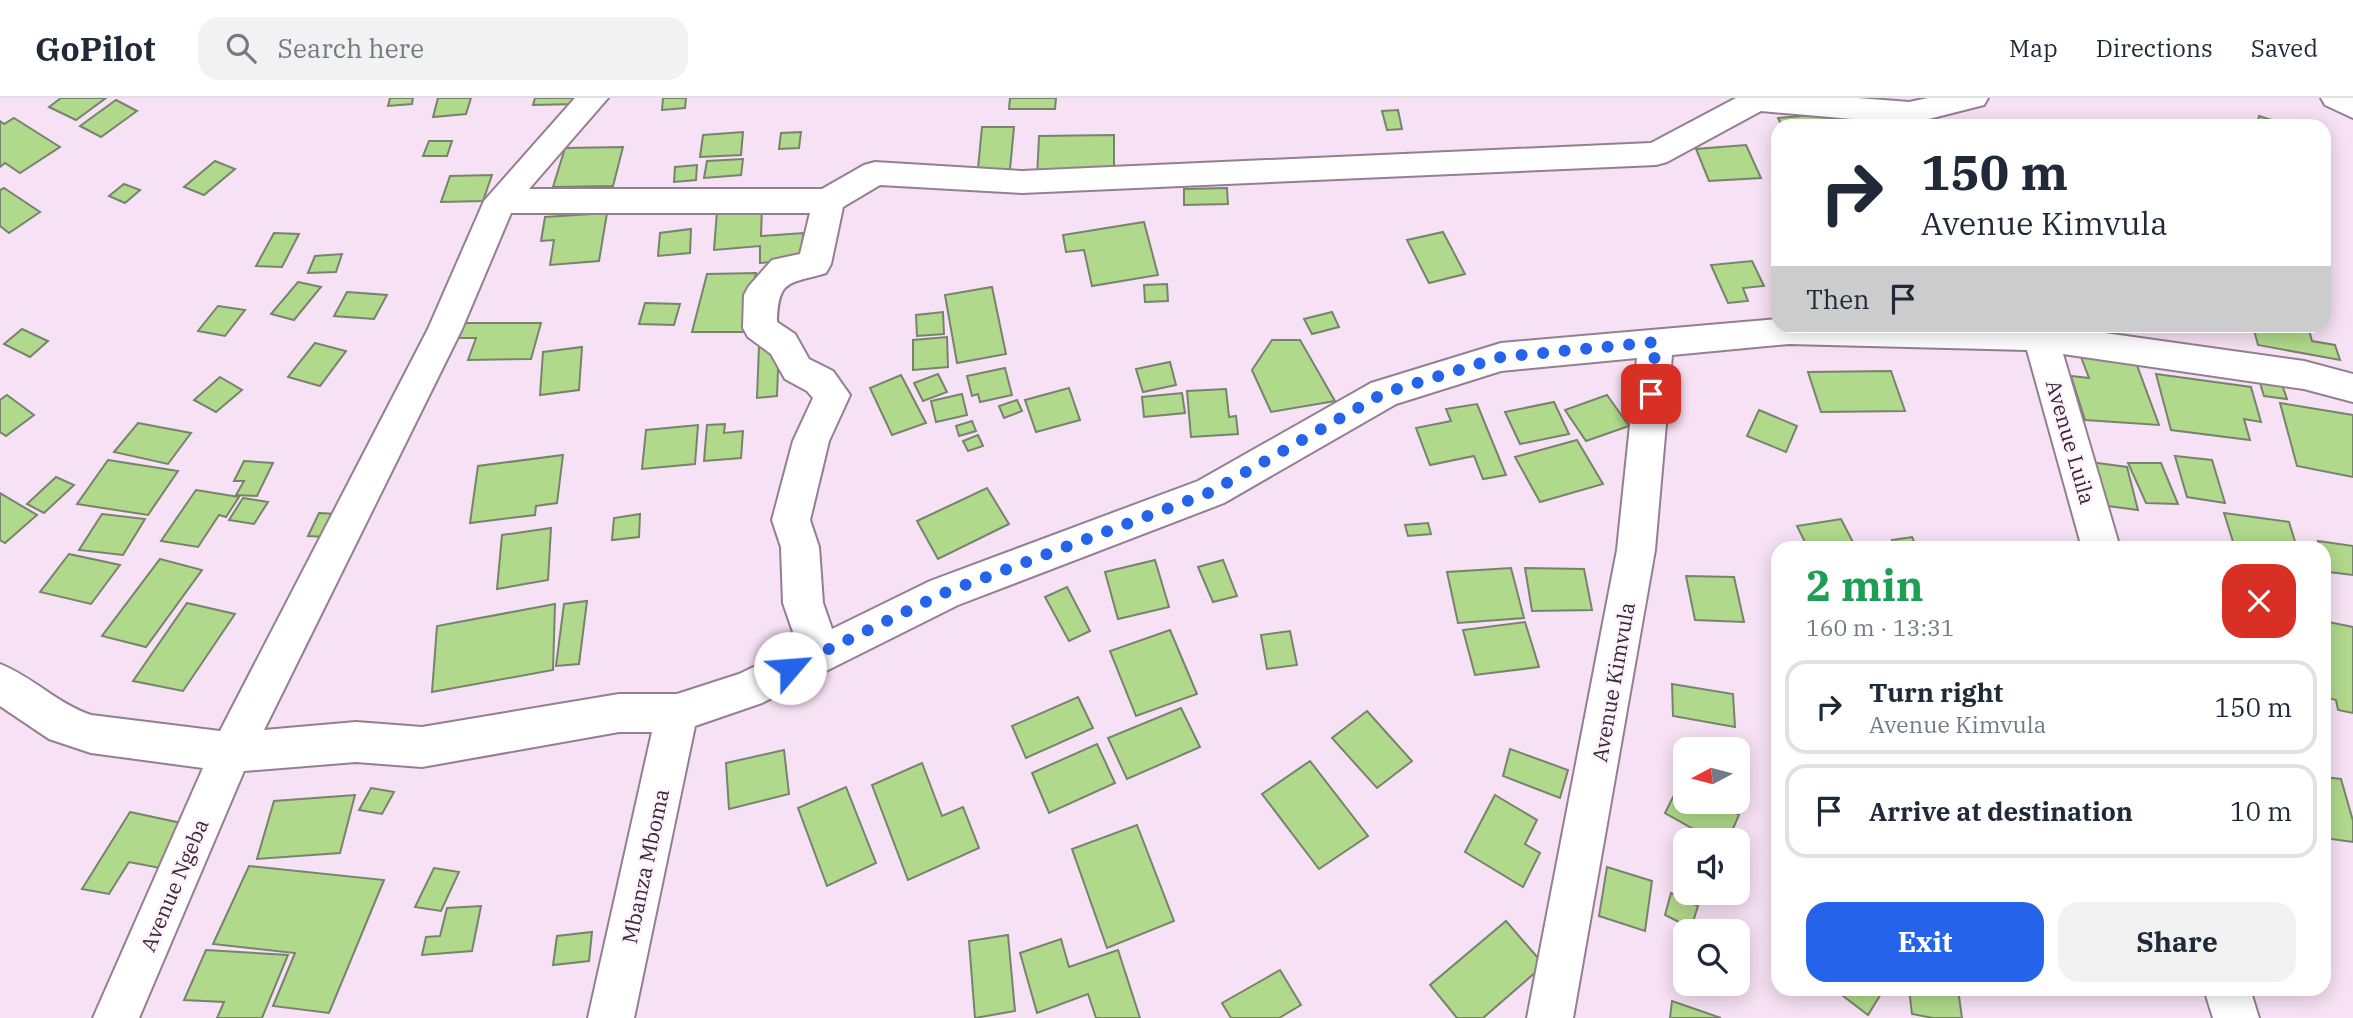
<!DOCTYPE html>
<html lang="en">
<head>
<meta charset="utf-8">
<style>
  body { margin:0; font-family:"IBM Plex Serif",serif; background:#f2f2f3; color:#1f2937; height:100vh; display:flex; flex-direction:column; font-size:26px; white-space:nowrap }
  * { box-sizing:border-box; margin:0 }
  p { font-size:23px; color:#747a83 }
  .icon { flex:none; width:38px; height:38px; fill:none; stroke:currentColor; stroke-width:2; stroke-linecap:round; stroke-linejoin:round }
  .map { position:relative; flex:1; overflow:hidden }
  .panel { position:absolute; left:1771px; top:443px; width:560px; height:455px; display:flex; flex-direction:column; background:#fff; border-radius:21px; box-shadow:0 4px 18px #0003 }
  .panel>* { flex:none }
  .banner { position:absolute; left:1771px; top:21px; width:560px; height:214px; border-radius:21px; box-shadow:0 4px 18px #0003; background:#fff; color:#1f2937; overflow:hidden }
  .needle { width:46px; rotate:263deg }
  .tools { position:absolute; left:1673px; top:639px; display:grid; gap:14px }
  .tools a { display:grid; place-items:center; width:77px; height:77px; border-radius:14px; background:#fff; box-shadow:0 4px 18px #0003; font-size:35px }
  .pin { position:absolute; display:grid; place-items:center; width:60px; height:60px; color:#fff; margin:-30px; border-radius:14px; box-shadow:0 4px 10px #0006 }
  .me { position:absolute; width:77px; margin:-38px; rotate:63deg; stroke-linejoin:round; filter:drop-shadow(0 0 5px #0008) }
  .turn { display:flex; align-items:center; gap:24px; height:147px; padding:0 35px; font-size:32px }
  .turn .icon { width:91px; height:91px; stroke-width:2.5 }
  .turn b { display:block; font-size:49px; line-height:60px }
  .then { display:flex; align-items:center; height:66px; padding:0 35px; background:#0003; gap:14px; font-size:26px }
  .round { display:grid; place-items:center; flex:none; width:74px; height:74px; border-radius:21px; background:#f2f2f3 }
  .summary { display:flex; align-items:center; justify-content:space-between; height:119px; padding:0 35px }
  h1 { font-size:42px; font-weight:700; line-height:52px; color:#1e9e55 }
  .primary-button { display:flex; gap:14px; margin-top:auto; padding:14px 35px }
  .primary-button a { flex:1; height:80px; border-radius:21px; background:#2563eb; color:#fff; font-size:28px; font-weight:700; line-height:80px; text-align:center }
  .primary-button a+a { background:#f2f2f3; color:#1f2937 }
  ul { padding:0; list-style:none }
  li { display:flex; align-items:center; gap:21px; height:94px; margin:0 14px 10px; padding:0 21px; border:4px solid #e0e1e3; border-radius:21px }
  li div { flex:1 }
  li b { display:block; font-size:26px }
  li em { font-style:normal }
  header { display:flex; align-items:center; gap:42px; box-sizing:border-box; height:98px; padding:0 35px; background:#fff; border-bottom:2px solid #e0e1e3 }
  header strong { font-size:33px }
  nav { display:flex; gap:38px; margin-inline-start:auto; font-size:24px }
  .search { width:490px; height:63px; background:#f2f2f3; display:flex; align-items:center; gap:18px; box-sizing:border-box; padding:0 24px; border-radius:21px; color:#747a83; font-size:26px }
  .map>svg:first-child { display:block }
  .building { fill:#b0d98b; stroke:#78836e; stroke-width:2 }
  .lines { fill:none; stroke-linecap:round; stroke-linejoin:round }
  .minor-casing { stroke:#947f91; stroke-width:4 }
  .minor { fill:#fff; fill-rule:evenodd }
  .route { stroke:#2563eb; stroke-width:12; stroke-dasharray:0 21.6 }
  .labels { text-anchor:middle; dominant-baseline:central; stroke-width:5; stroke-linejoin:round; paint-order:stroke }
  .street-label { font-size:21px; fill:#342b32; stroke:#fff1fd }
</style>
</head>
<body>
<header>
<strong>GoPilot</strong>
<div class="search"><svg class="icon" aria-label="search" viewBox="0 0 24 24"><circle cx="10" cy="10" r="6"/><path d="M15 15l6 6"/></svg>Search here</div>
<nav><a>Map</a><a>Directions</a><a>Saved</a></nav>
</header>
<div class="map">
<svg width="2353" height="920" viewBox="0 0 2353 920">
  <rect width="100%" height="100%" fill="#f7e1f4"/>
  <!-- building -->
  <g class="building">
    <path d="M61 0H106L76 22 49 9Z"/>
    <path d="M390 0H413L412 6 388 8Z"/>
    <path d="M438 0H471L466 16 433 19Z"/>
    <path d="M535 0H580L578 6 533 7Z"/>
    <path d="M663 0H686L685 10 662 12Z"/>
    <path d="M1010 0H1056L1055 11H1009Z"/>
    <path d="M116 2 137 13 101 39 80 28Z"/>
    <path d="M1398 12 1402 31 1387 32 1382 13Z"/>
    <path d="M1835 15 1842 28H1782L1778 20Z"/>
    <path d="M2259 18 2281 25V28H2257Z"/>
    <path d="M14 20 60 49 20 75 5 65 0 69V23L4 26Z"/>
    <path d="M1878 20 1883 28H1849L1846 22Z"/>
    <path d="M982 29H1014L1010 71H978Z"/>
    <path d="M743 34 741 57 700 59 703 37Z"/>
    <path d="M801 34 799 50 779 51 781 35Z"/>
    <path d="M1114 37V69L1088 70V79L1037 80 1039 38Z"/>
    <path d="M429 43H452L447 58H423Z"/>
    <path d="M1746 47 1761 80 1709 83 1696 51Z"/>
    <path d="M623 49 613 88 553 89 565 50Z"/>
    <path d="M743 61 741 77 704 80 707 63Z"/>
    <path d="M215 63 235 71 204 97 184 89Z"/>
    <path d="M697 67 696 82 674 84 675 69Z"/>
    <path d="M492 77 483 103 441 104 450 78Z"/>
    <path d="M124 86 140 92 125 105 109 98Z"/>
    <path d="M4 90 40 114 9 135 0 128V92Z"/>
    <path d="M1227 90 1228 106 1184 107V91Z"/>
    <path d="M762 109 761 138 803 135 802 162 760 165V148L714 152 717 113Z"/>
    <path d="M607 115 599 163 550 167 554 142 541 143 545 119Z"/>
    <path d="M1144 124 1158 177 1092 188 1084 152 1066 154 1063 137Z"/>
    <path d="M691 131 690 155 658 158 660 135Z"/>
    <path d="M1443 134 1465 176 1429 185 1407 142Z"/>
    <path d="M274 135 299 136 282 169 256 168Z"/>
    <path d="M342 156 336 174 308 175 315 158Z"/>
    <path d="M1752 163 1764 188 1743 190 1748 203 1728 205 1711 167Z"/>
    <path d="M756 175 743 234H692L707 176Z"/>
    <path d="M298 184 321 189 294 222 271 216Z"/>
    <path d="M1167 186 1168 203 1145 204 1144 187Z"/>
    <path d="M992 189 1006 256 957 265 945 197Z"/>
    <path d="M347 194 387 197 374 221 334 218Z"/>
    <path d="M645 205 680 206 674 227 639 226Z"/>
    <path d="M218 208 245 212 225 238 198 233Z"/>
    <path d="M943 214 944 236 917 238 916 217Z"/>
    <path d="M1332 214 1339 229 1312 236 1304 221Z"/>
    <path d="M464 225H541L531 261 468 262 476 240H459Z"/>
    <path d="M2080 228H2101L2107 239H2085Z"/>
    <path d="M2253 228H2308L2312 243 2335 247 2340 262 2258 247Z"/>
    <path d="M22 231 48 243 30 259 4 246Z"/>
    <path d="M947 239 948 269 913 272V242Z"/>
    <path d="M1272 242H1300L1335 303 1271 314 1252 272Z"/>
    <path d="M315 245 346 253 320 288 288 279Z"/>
    <path d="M779 246 777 298 757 300 759 248Z"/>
    <path d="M582 249 579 292 540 297 543 254Z"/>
    <path d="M2081 259 2135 262 2159 327 2085 322 2071 278 2089 280Z"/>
    <path d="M1170 264 1176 287 1143 294 1136 271Z"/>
    <path d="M1005 270 1012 297 980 304 978 296 972 298 967 278Z"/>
    <path d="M1891 273 1905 313 1821 314 1808 274Z"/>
    <path d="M938 276 947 294 923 303 914 285Z"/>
    <path d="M2156 276 2251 289 2261 324 2244 321 2250 342 2171 332Z"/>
    <path d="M901 277 926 325 892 337 870 290Z"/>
    <path d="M220 279 242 292 216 314 194 302Z"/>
    <path d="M2260 285 2282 287 2287 301 2264 298Z"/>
    <path d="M1069 290 1080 322 1036 334 1025 302Z"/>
    <path d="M1226 291 1229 319 1236 318 1238 336 1191 339 1187 293Z"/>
    <path d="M1182 295 1185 315 1144 319 1142 299Z"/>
    <path d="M962 296 967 317 936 324 931 303Z"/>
    <path d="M7 297 34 317 6 338 0 334V302Z"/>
    <path d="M1607 297 1629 328 1586 343 1565 312Z"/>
    <path d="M1017 302 1022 313 1004 320 999 308Z"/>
    <path d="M1554 304 1569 336 1520 346 1505 314Z"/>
    <path d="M2280 305 2353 317V379L2297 368Z"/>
    <path d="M1477 306 1506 377 1483 381 1474 358 1430 367 1416 330 1451 323 1446 311Z"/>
    <path d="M1759 312 1797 328 1786 354 1747 338Z"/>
    <path d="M972 323 976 333 959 338 956 328Z"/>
    <path d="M138 325 191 335 168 366 114 354Z"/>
    <path d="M725 326 724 335 743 333 741 360 704 363 707 327Z"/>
    <path d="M698 327 695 366 642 371 646 332Z"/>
    <path d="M978 337 983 348 968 353 963 343Z"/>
    <path d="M1577 342 1603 386 1540 404 1515 359Z"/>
    <path d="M563 357 557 405 536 408 535 417 470 425 478 368Z"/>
    <path d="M2175 358 2212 362 2225 405 2187 399Z"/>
    <path d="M108 362 178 373 148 417 77 406Z"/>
    <path d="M244 363 273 365 257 398 236 397 244 383H234Z"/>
    <path d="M2090 364 2127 369 2138 412 2100 407Z"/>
    <path d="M2128 365H2161L2178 406 2146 405Z"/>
    <path d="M56 379 74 387 44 415 27 406Z"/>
    <path d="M987 390 1009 426 938 461 917 423Z"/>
    <path d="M196 392 239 399 226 419 219 417 198 449 161 443Z"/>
    <path d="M0 395 37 417 5 445 0 442Z"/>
    <path d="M243 400 268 404 254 426 229 422Z"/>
    <path d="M319 415 337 416 326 439 308 438Z"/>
    <path d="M2224 415 2289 424 2297 450H2235Z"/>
    <path d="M102 416 145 421 123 457 79 452Z"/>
    <path d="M640 416 639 439 612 442 614 420Z"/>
    <path d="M1841 421 1856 450H1808L1797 428Z"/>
    <path d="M1428 425 1431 436 1408 438 1405 427Z"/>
    <path d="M551 430 548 482 497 491 502 437Z"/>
    <path d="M1912 439 1917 450H1896L1892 442Z"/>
    <path d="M2318 443 2353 448V477L2329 474 2324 450H2320Z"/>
    <path d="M69 456 120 467 91 506 40 494Z"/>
    <path d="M160 461 202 472 146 549 102 538Z"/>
    <path d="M1155 462 1169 509 1118 521 1105 474Z"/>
    <path d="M1223 462 1237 498 1213 504 1198 469Z"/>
    <path d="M1511 470 1524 520 1458 525 1447 474Z"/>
    <path d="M1525 470 1584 471 1592 512 1532 513Z"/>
    <path d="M1686 478 1734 479 1744 524 1695 522Z"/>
    <path d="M1067 489 1090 533 1069 543 1045 499Z"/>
    <path d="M587 503 579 566 556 568 564 506Z"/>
    <path d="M187 505 235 516 183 593 133 583Z"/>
    <path d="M555 506 553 572 432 594 437 528Z"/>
    <path d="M2324 523 2353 529V615L2338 612 2336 602 2324 599Z"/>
    <path d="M1525 524 1539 569 1475 577 1463 532Z"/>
    <path d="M1170 532 1197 596 1136 618 1110 553Z"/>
    <path d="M1290 533 1297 567 1267 571 1261 537Z"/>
    <path d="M1672 586 1733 596 1735 629 1673 618Z"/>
    <path d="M1078 599 1093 630 1026 660 1012 628Z"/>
    <path d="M1181 610 1200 649 1127 681 1108 640Z"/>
    <path d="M1367 613 1412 663 1377 690 1332 640Z"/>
    <path d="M1097 646 1115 685 1049 715 1032 675Z"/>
    <path d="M1510 651 1568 672 1560 700 1503 678Z"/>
    <path d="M784 652 789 696 729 711 726 665Z"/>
    <path d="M1310 663 1368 738 1319 771 1262 696Z"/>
    <path d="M922 665 942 718 963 709 979 750 908 782 872 687Z"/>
    <path d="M2324 679 2341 681 2353 723V744L2324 740Z"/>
    <path d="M1681 683 1685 686V704H1716L1739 717 1728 742H1713L1665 715Z"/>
    <path d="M846 689 876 765 827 788 798 710Z"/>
    <path d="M371 690 394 694 382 716 359 712Z"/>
    <path d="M355 697 340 755 257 761 274 703Z"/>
    <path d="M1495 697 1537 722 1525 746 1540 755 1523 789 1465 754Z"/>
    <path d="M130 714 186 726 160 770 129 764 109 796 82 791Z"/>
    <path d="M1137 727 1174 823 1107 850 1072 751Z"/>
    <path d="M249 768 384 782 329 915 273 908 295 855 213 846Z"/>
    <path d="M1607 769 1652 783 1645 833 1599 818Z"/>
    <path d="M434 770 459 774 441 813 415 809Z"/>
    <path d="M1671 795 1698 808 1691 830 1665 817Z"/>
    <path d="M481 808 472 853 422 857 426 839 440 838 447 810Z"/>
    <path d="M1506 823 1544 867 1483 920H1457L1430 887Z"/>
    <path d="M592 834 589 863 553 867 557 838Z"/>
    <path d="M1008 837 1015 913 975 920 969 843Z"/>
    <path d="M1061 841 1069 869 1118 852 1140 920H1096L1088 896 1037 915 1020 855Z"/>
    <path d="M206 852 288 857 262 920H217L224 904 184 902Z"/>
    <path d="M1280 872 1301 907 1279 920H1231L1222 905Z"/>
    <path d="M1834 891H1884L1868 917Z"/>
    <path d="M1909 891H1958L1962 920H1933L1912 916Z"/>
    <path d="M1672 903 1721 920H1670Z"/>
  </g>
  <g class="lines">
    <defs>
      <g id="minor">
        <path d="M575 0H608L529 91H822L864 67 875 64 1022 73 1651 45 1736 0H1857L1909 4 1928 0H1988L1984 7 1909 26 1761 13 1667 64 1656 67 1022 95 880 87 843 109 831 166 826 175C790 186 778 180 777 224L795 236 809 261 833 273 850 297 829 343 810 422 819 449 823 505 832 531 930 483 1198 383 1371 285 1501 245 1778 221V228H2055L2304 263 2353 276V304L2304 291 2063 256 2120 450H2082L2027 252 1789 246 1672 257 1655 452 1573 920H1527L1617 452 1637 260 1501 273 1396 306 1224 405 958 507 762 605 695 628 634 920H588L652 634H619L422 669 356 664 244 673 139 920H93L203 670 91 655 49 641 0 608V566C33 579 58 606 91 617L220 633 428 231 484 103ZM511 115H810L800 156 772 162 749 188 744 197 743 230 748 239 771 256 785 281 807 293 813 300 793 343 772 422 781 449 783 505 793 534 791 551 739 576 677 596H619L422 629 356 624 264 632 462 231Z"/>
        <path d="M2321 0H2353V20L2325 7Z"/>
        <path d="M2204 891H2250L2259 920H2213Z"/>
      </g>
    </defs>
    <!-- minor casing -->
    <use href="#minor" class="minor-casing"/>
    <!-- minor -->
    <use href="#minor" class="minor"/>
  </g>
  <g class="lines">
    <!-- route -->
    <path class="route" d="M790 570 944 495 1211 394 1384 295 1501 259 1656 244 1651 296"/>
  </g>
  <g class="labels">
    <!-- street labels -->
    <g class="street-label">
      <text transform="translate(2071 344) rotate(74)">Avenue Luila</text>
      <text transform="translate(1613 584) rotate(-80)">Avenue Kimvula</text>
      <text transform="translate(645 768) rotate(-78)">Mbanza Mboma</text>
      <text transform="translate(174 787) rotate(-67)">Avenue Ngeba</text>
    </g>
  </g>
</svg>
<div class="tools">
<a><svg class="needle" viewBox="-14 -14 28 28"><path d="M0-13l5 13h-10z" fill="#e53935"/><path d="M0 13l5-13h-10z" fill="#747a83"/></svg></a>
<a><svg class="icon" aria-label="sound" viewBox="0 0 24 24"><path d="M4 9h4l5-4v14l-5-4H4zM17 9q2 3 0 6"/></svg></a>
<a><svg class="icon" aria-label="search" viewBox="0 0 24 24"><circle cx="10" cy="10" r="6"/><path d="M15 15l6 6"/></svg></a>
</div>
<div class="pin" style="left:1651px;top:296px;background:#d93025"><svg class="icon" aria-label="arrive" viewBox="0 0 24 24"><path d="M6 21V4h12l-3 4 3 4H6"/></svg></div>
<svg class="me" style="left:790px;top:570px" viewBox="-20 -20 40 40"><circle r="19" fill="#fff"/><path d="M0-13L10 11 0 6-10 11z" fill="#2563eb"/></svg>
<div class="banner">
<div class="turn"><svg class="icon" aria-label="right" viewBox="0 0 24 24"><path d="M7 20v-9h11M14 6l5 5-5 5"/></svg><div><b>150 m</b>Avenue Kimvula</div></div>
<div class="then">Then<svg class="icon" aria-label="arrive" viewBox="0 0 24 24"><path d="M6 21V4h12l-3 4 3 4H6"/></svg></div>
</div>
<section class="panel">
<div class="summary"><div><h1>2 min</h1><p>160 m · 13:31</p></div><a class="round" style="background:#d93025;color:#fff"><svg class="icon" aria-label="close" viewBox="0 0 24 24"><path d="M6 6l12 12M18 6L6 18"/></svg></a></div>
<ul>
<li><svg class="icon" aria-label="right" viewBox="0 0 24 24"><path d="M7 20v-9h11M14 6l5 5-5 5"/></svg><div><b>Turn right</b><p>Avenue Kimvula</p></div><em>150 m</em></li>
<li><svg class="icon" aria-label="arrive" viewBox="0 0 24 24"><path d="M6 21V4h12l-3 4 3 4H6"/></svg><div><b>Arrive at destination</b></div><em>10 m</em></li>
</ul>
<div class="primary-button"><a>Exit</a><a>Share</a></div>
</section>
</div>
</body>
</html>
